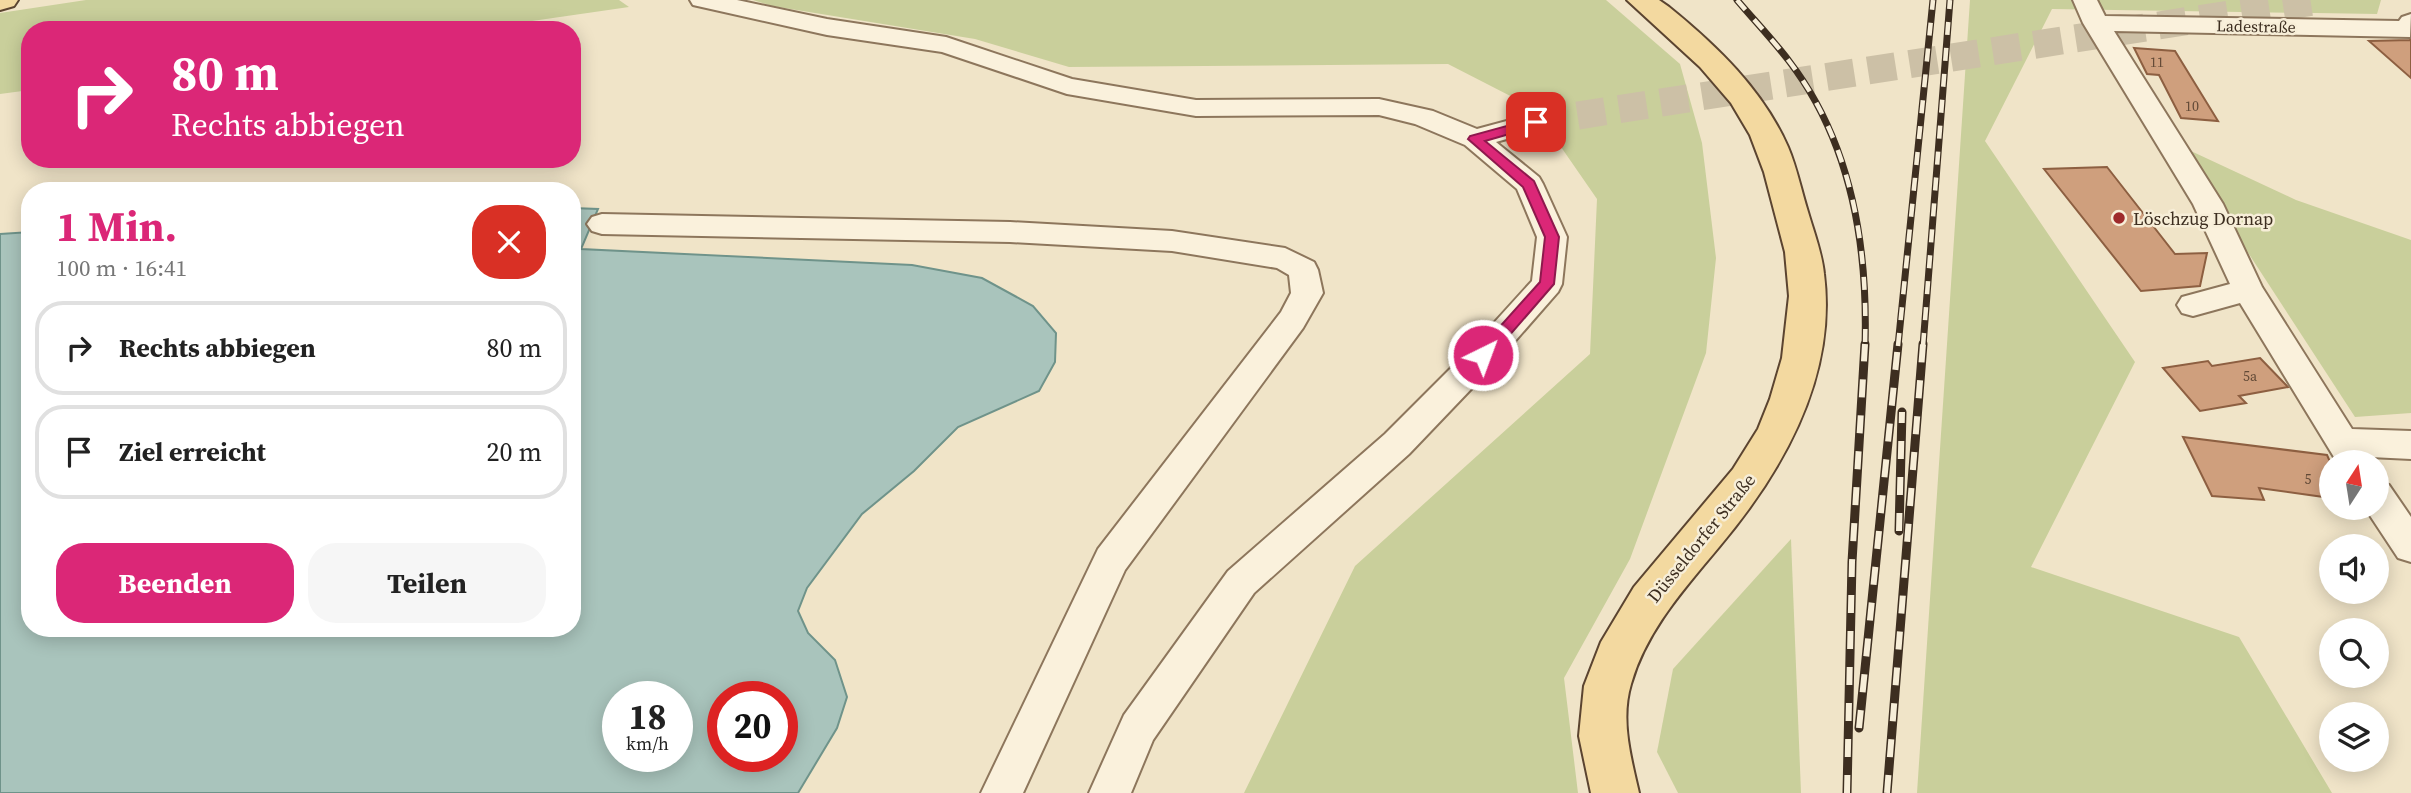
<!DOCTYPE html>
<html lang="de">
<head>
<meta charset="utf-8">
<style>
  body { margin:0; font-family:"Source Serif 4",serif; background:#f6f6f6; color:#222; height:100vh; display:flex; flex-direction:column; font-size:26px; white-space:nowrap }
  * { box-sizing:border-box; margin:0 }
  p { font-size:23px; color:#767676 }
  .icon { flex:none; width:38px; height:38px; fill:none; stroke:currentColor; stroke-width:2; stroke-linecap:round; stroke-linejoin:round }
  .map { position:relative; flex:1; overflow:hidden }
  .sheet { position:absolute; left:21px; top:182px; width:560px; height:455px; display:flex; flex-direction:column; background:#fff; border-radius:28px; box-shadow:0 4px 18px #0003 }
  .sheet>* { flex:none }
  .guide { position:absolute; left:21px; top:21px; width:560px; height:147px; border-radius:28px; box-shadow:0 4px 18px #0003; background:#db2777; color:#fff; overflow:hidden }
  .needle { width:46px; rotate:12deg }
  .buttons { position:absolute; left:2319px; top:450px; display:grid; gap:14px }
  .buttons a { display:grid; place-items:center; width:70px; height:70px; border-radius:50%; background:#fff; box-shadow:0 4px 18px #0003; font-size:35px }
  .speed { position:absolute; left:602px; top:681px; display:flex; gap:14px; font-size:35px; font-weight:700; text-align:center }
  .speed>* { display:grid; place-content:center; width:91px; height:91px; border-radius:50%; background:#fff; box-shadow:0 4px 18px #0003; line-height:1 }
  .speed small { font-size:18px; font-weight:400 }
  .speed .limit { border:10px solid #d22; background:#fff; color:#111 }
  .pin { position:absolute; display:grid; place-items:center; width:60px; height:60px; color:#fff; margin:-30px; border-radius:14px; box-shadow:0 4px 10px #0006 }
  .me { position:absolute; width:77px; margin:-38px; rotate:42deg; stroke-linejoin:round; filter:drop-shadow(0 0 5px #0008) }
  .turn { display:flex; align-items:center; gap:24px; height:147px; padding:0 35px; font-size:32px }
  .turn .icon { width:91px; height:91px; stroke-width:2.5 }
  .turn b { display:block; font-size:49px; line-height:60px }
  .round { display:grid; place-items:center; flex:none; width:74px; height:74px; border-radius:28px; background:#f6f6f6 }
  .headline { display:flex; align-items:center; justify-content:space-between; height:119px; padding:0 35px }
  h1 { font-size:42px; font-weight:700; line-height:52px; color:#db2777 }
  .action { display:flex; gap:14px; margin-top:auto; padding:14px 35px }
  .action a { flex:1; height:80px; border-radius:28px; background:#db2777; color:#fff; font-size:28px; font-weight:700; line-height:80px; text-align:center }
  .action a+a { background:#f6f6f6; color:#222 }
  ul { padding:0; list-style:none }
  li { display:flex; align-items:center; gap:21px; height:94px; margin:0 14px 10px; padding:0 21px; border:4px solid #e0e0e0; border-radius:28px }
  li div { flex:1 }
  li b { display:block; font-size:26px }
  li em { font-style:normal }
  .map>svg:first-child { display:block }
  .green { fill:#c9cf9b }
  .water { fill:#a9c4bc; stroke:#6f938a; stroke-width:2; fill-rule:evenodd }
  .building { fill:#cf9f7d; stroke:#8d5f41; stroke-width:2 }
  .lines { fill:none; stroke-linecap:round; stroke-linejoin:round }
  .minor-tunnel { stroke:#ccc0a6; stroke-width:28; stroke-dasharray:28 14; stroke-linecap:butt }
  .minor-casing { stroke:#8d765c; stroke-width:4 }
  .major-casing { stroke:#5b4430; stroke-width:4 }
  .minor { fill:#faf1dc; fill-rule:evenodd }
  .major { fill:#f3d9a0; fill-rule:evenodd }
  .rail-far1-casing { stroke:#3d2e20; stroke-width:7 }
  .rail-casing { stroke:#3d2e20; stroke-width:9 }
  .rail-far1 { stroke:#f7eed8; stroke-width:4.5; stroke-dasharray:13; stroke-linecap:butt }
  .rail { stroke:#f7eed8; stroke-width:6; stroke-dasharray:18; stroke-linecap:butt }
  .route { fill:#db2777; stroke:#8e194d; stroke-width:2 }
  .poi-dot { fill:#9e2a2b; stroke:#f7eed8; stroke-width:2.5 }
  .labels { text-anchor:middle; dominant-baseline:central; stroke-width:5; stroke-linejoin:round; paint-order:stroke }
  .number-label { font-size:14px; fill:#624a37 }
  .far-street-label { font-size:16px; fill:#3d2e20; stroke:#f7eed8 }
  .poi-label { font-size:18px; fill:#3d2e20; stroke:#f7eed8; text-anchor:start }
  .street-label { font-size:18px; fill:#3d2e20; stroke:#f7eed8 }
</style>
</head>
<body>
<div class="map">
<svg width="2411" height="793" viewBox="0 0 2411 793">
  <rect width="100%" height="100%" fill="#f0e4c8"/>
  <!-- green -->
  <g class="green">
    <path d="M86 0H619L629 7 470 30H30V90L0 94V13Z"/>
    <path d="M753 0H1606L1680 64 1702 143 1716 258 1706 353 1630 559 1564 678 1578 793H1244L1355 566 1590 354 1597 199 1534 108 1448 64 1069 67 975 39 772 6Z"/>
    <path d="M1970 0H2381L2377 14 2052 9 1985 141 2135 362 2031 567 2239 637 2332 793H1917Z"/>
    <path d="M2178 145 2296 200 2411 240V413L2355 417Z"/>
    <path d="M1791 539 1801 793H1678L1657 752 1673 669Z"/>
  </g>
  <!-- water -->
  <path class="water" d="M572 208 598 209 581 249 912 265 982 278 1033 306 1056 333 1055 362 1039 391 958 427 914 471 862 514 807 588 798 611 808 633 835 660 847 697 837 728 798 793H0V234L30 232V628H572ZM618 696H677V756H618ZM723 696H782V756H723Z"/>
  <!-- building -->
  <g class="building">
    <path d="M2411 39V78L2369 41 2410 40Z"/>
    <path d="M2134 48 2175 51 2218 121 2181 118 2159 75 2147 74Z"/>
    <path d="M2107 167 2175 254 2207 253 2200 286 2141 291 2044 169Z"/>
    <path d="M2260 358 2288 387 2239 396 2246 403 2200 411 2163 368 2208 361 2212 366Z"/>
    <path d="M2183 437 2327 455 2331 464V498L2259 488 2264 500 2212 496Z"/>
  </g>
  <g class="lines">
    <!-- minor-tunnel -->
    <path class="minor-tunnel" d="M1536 122 2323 0"/>
    <defs>
      <g id="minor">
        <path d="M690 0H737L827 19 946 37 1072 79 1196 100 1379 99 1433 111 1477 129 1536 113 1546 116 1550 122 1546 128 1496 142 1539 177 1543 184 1567 237 1562 284 1558 292 1495 364 1409 454 1254 593 1153 740 1131 793H1089L1124 715 1228 571 1385 434 1473 346 1532 281 1537 237 1517 189 1465 145 1415 124 1379 115 1196 116 1067 94 942 52 827 35 693 5Z"/>
        <path d="M2073 0H2097L2105 16 2399 21 2402 17 2411 14 2410 37 2114 31 2223 204 2262 287 2352 429 2411 431V459L2370 457 2372 462H2337L2240 303 2193 316 2182 313 2177 305 2182 297 2230 284 2193 204 2083 23Z"/>
        <path d="M602 214 1010 222 1172 231 1285 248 1314 262 1318 270 1323 293 1303 328 1125 570 1023 793H981L1098 549 1281 312 1291 293 1289 275 1277 268 1172 251 1010 242 602 234 592 231 587 224 592 217Z"/>
        <path d="M2376 481 2389 485 2411 517V562L2398 558 2365 508H2376Z"/>
      </g>
      <g id="major">
        <path d="M0 0H18L14 6 0 10Z"/>
        <path d="M1627 0H1659L1669 7C1716 45 1763 90 1788 147 1797 168 1801 190 1808 212 1814 233 1822 253 1824 274 1837 377 1783 471 1719 547 1684 589 1646 631 1631 684 1620 720 1631 758 1639 793H1591L1579 736 1584 686 1601 642 1634 587 1733 469 1758 429 1770 399 1782 358 1789 296 1785 252 1764 172 1750 135 1731 103 1700 67Z"/>
      </g>
    </defs>
    <!-- minor casing -->
    <use href="#minor" class="minor-casing"/>
    <!-- major casing -->
    <use href="#major" class="major-casing"/>
    <!-- minor -->
    <use href="#minor" class="minor"/>
    <!-- major -->
    <use href="#major" class="major"/>
    <defs>
      <g id="rail-far1">
        <path d="M1737 0C1754 20 1773 40 1789 61 1852 143 1868 246 1865 346"/>
        <path d="M1898 346 1933 0"/>
        <path d="M1923 346 1950 0"/>
      </g>
      <g id="rail">
        <path d="M1899 531 1902 412"/>
        <path d="M1859 728 1898 344"/>
        <path d="M1847 793 1852 562 1865 344"/>
        <path d="M1887 793 1923 344"/>
      </g>
    </defs>
    <!-- rail-far1 casing -->
    <use href="#rail-far1" class="rail-far1-casing"/>
    <!-- rail casing -->
    <use href="#rail" class="rail-casing"/>
    <!-- rail-far1 -->
    <use href="#rail-far1" class="rail-far1"/>
    <!-- rail -->
    <use href="#rail" class="rail"/>
  </g>
  <!-- route -->
  <path class="route" d="M1536 118 1543 122 1541 125 1485 141 1534 181 1559 237 1554 284 1489 359 1483 361 1476 355 1478 351 1540 282 1545 237 1523 187 1468 139 1470 136Z"/>
  <!-- markers -->
  <circle class="poi-dot" cx="2119" cy="218" r="7"/>
  <g class="labels">
    <!-- number labels -->
    <g class="number-label">
      <text x="2157" y="62">11</text>
      <text x="2192" y="106">10</text>
      <text x="2250" y="376">5a</text>
      <text x="2308" y="479">5</text>
    </g>
    <!-- far-street labels -->
    <g class="far-street-label">
      <text transform="translate(2256 26) rotate(1)">Ladestraße</text>
    </g>
    <!-- poi labels -->
    <g class="poi-label">
      <text x="2133" y="218">Löschzug Dornap</text>
    </g>
    <!-- street labels -->
    <g class="street-label">
      <text transform="translate(1701 538) rotate(-51)">Düsseldorfer Straße</text>
    </g>
  </g>
</svg>
<div class="buttons">
<a><svg class="needle" viewBox="-14 -14 28 28"><path d="M0-13l5 13h-10z" fill="#e53935"/><path d="M0 13l5-13h-10z" fill="#767676"/></svg></a>
<a><svg class="icon" aria-label="sound" viewBox="0 0 24 24"><path d="M4 9h4l5-4v14l-5-4H4zM17 9q2 3 0 6"/></svg></a>
<a><svg class="icon" aria-label="search" viewBox="0 0 24 24"><circle cx="10" cy="10" r="6"/><path d="M15 15l6 6"/></svg></a>
<a><svg class="icon" aria-label="layers" viewBox="0 0 24 24"><path d="M12 4l9 5-9 5-9-5zM3 14l9 5 9-5"/></svg></a>
</div>
<div class="speed"><div>18<small>km/h</small></div><div class="limit">20</div></div>
<div class="pin" style="left:1536px;top:122px;background:#d93025"><svg class="icon" aria-label="arrive" viewBox="0 0 24 24"><path d="M6 21V4h12l-3 4 3 4H6"/></svg></div>
<svg class="me" style="left:1483px;top:355px" viewBox="-20 -20 40 40"><circle r="17" fill="#db2777" stroke="#fff" stroke-width="3"/><path d="M0-11L8 9 0 5-8 9z" fill="#fff"/></svg>
<div class="guide">
<div class="turn"><svg class="icon" aria-label="right" viewBox="0 0 24 24"><path d="M7 20v-9h11M14 6l5 5-5 5"/></svg><div><b>80 m</b>Rechts abbiegen</div></div>
</div>
<section class="sheet">
<div class="headline"><div><h1>1 Min.</h1><p>100 m · 16:41</p></div><a class="round" style="background:#d93025;color:#fff"><svg class="icon" aria-label="close" viewBox="0 0 24 24"><path d="M6 6l12 12M18 6L6 18"/></svg></a></div>
<ul>
<li><svg class="icon" aria-label="right" viewBox="0 0 24 24"><path d="M7 20v-9h11M14 6l5 5-5 5"/></svg><div><b>Rechts abbiegen</b></div><em>80 m</em></li>
<li><svg class="icon" aria-label="arrive" viewBox="0 0 24 24"><path d="M6 21V4h12l-3 4 3 4H6"/></svg><div><b>Ziel erreicht</b></div><em>20 m</em></li>
</ul>
<div class="action"><a>Beenden</a><a>Teilen</a></div>
</section>
</div>
</body>
</html>
